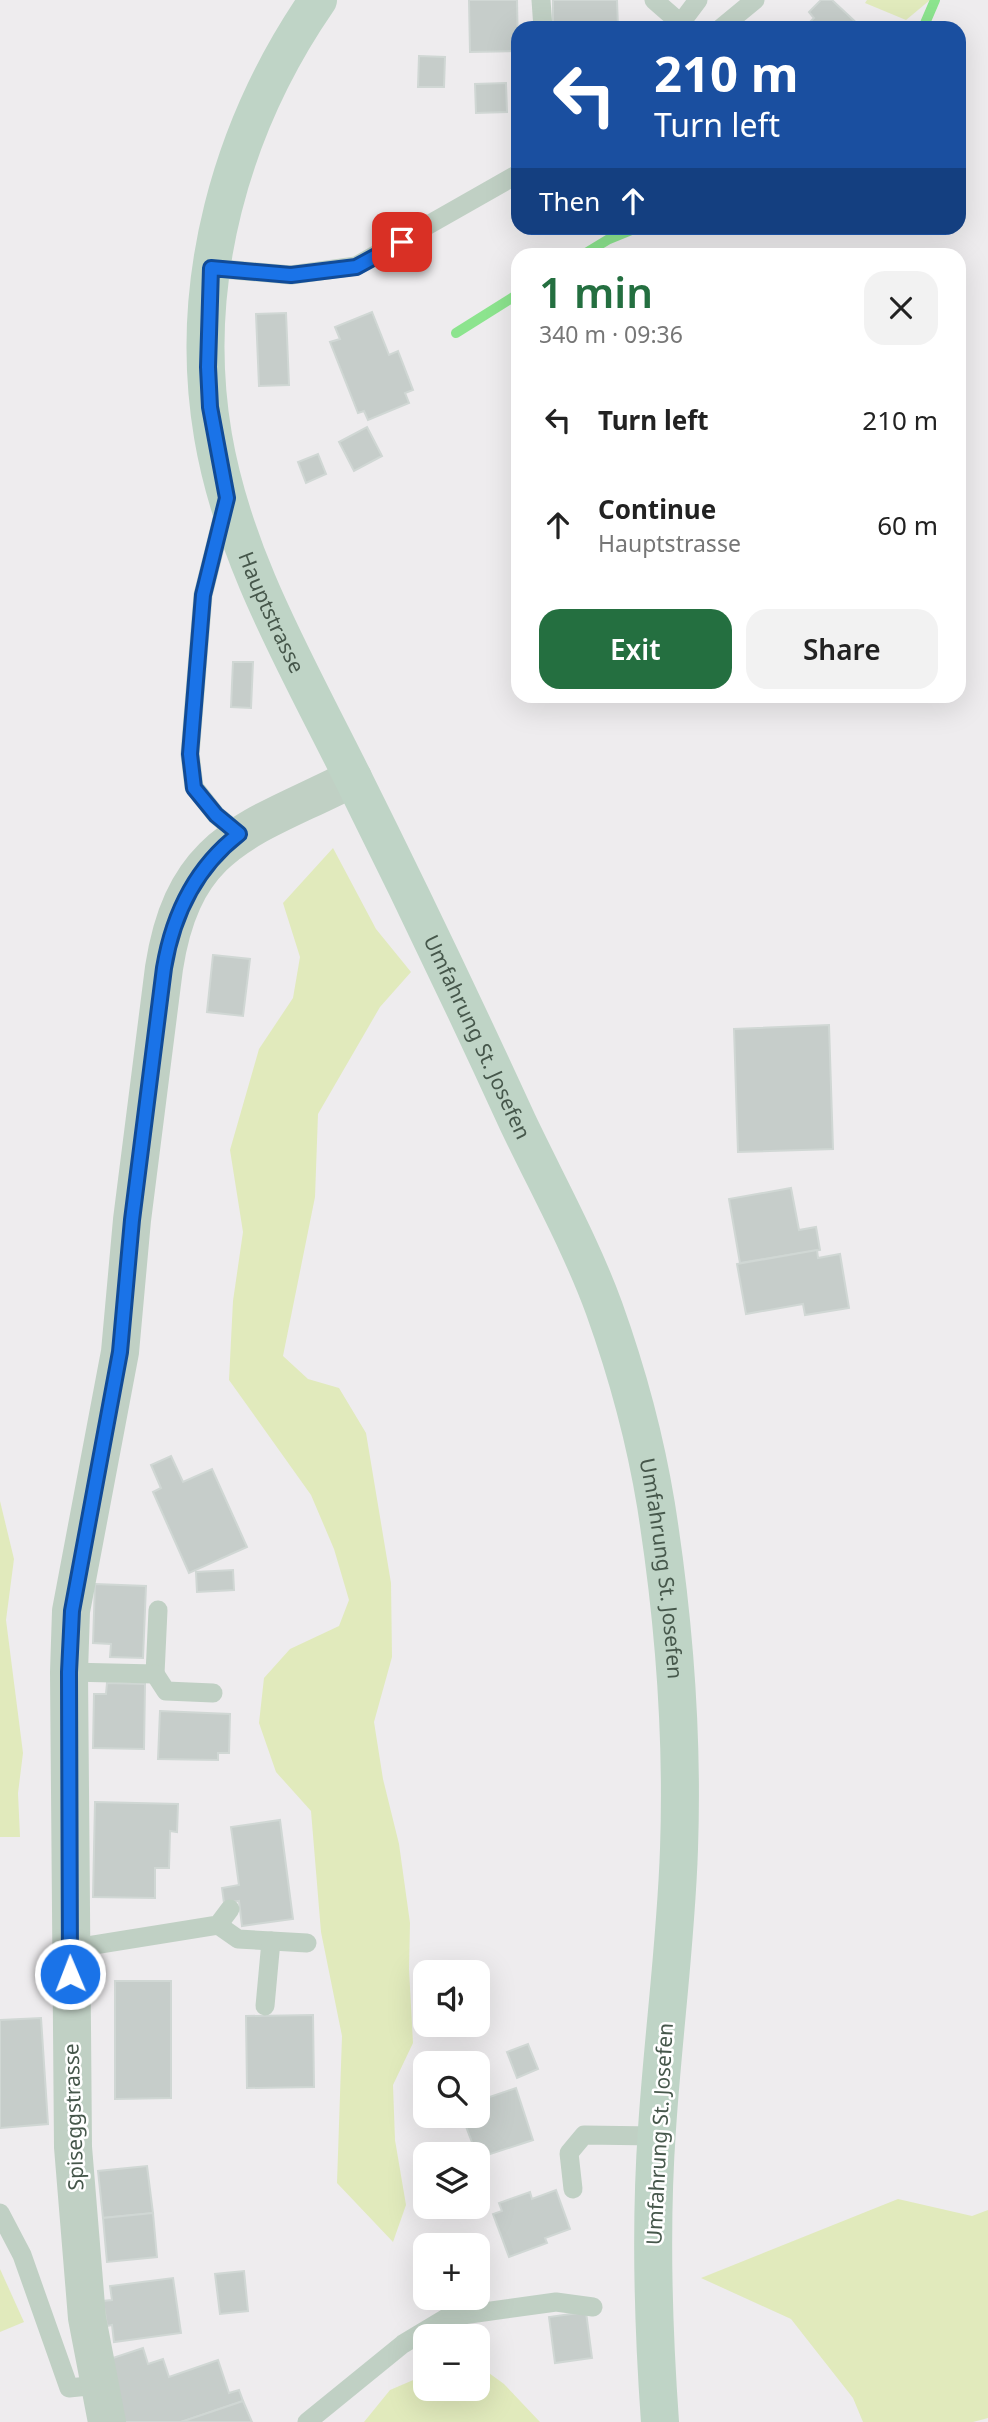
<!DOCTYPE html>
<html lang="en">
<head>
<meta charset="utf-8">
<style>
  body { margin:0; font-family:"Noto Sans",sans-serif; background:#f2f2f2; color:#222; height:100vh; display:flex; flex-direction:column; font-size:26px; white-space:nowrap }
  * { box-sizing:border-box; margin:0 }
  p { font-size:23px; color:#767676 }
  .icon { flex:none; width:38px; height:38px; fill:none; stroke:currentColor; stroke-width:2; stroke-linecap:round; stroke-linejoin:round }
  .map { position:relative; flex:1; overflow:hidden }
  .sheet { position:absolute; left:511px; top:248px; width:455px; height:455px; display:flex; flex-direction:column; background:#fff; border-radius:21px; box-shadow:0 7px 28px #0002 }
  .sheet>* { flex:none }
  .top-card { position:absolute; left:511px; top:21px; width:455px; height:214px; border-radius:21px; box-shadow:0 7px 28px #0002; background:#1a4fa0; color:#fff; overflow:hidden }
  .fabs { position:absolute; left:413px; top:1960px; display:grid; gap:14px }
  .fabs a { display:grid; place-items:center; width:77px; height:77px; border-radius:14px; background:#fff; box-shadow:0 7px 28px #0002; font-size:35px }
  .pin { position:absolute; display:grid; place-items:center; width:60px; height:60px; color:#fff; margin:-30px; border-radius:14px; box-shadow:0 4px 10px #0006 }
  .me { position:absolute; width:77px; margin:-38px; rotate:359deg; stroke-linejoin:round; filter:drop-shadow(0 0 5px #0008) }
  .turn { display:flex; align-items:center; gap:24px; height:147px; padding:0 28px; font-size:32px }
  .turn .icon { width:91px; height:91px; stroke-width:2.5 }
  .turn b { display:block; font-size:49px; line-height:60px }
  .then { display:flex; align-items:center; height:66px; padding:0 28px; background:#0003; gap:14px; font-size:26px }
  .round { display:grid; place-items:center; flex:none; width:74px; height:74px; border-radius:21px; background:#f2f2f2 }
  .head { display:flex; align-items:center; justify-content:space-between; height:119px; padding:0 28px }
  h1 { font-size:42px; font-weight:600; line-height:52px; color:#246f40 }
  .primary-button { display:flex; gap:14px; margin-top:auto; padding:14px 28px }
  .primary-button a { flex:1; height:80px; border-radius:21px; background:#246f40; color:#fff; font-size:28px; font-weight:600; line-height:80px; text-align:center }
  .primary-button a+a { background:#f2f2f2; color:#222 }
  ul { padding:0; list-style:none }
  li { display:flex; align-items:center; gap:21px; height:105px; padding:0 28px }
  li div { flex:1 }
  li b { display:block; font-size:26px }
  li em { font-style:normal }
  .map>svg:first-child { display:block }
  .green { fill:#e1eabc }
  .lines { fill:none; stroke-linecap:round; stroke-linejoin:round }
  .stream { stroke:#8ce48e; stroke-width:10 }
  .building { fill:#c6cdca; stroke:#d0d7d4; stroke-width:2 }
  .lane { stroke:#c0d0c4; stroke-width:19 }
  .street { stroke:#c0d0c4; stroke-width:38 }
  .secondary { stroke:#bfd4c6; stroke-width:38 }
  .route-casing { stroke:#114b97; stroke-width:18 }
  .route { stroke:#1a73e8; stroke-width:12 }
  .labels { text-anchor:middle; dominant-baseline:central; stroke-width:5; stroke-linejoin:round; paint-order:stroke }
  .street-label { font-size:21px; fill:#46574b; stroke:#fff }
</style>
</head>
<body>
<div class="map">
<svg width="988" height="2422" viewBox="0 0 988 2422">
  <rect width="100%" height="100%" fill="#eeecee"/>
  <!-- green -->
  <g class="green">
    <path d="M867 0H930L906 20 865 3Z"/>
    <path d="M333 848 376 929 411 972 380 1007 318 1114 315 1197 283 1356 308 1379 339 1388 366 1433 391 1583 392 1657 374 1722 383 1779 399 1844 410 1923 409 1969 413 2043 393 2085 395 2140 406 2205 393 2242 337 2183 342 2036 321 1932 311 1811 276 1772 259 1723 264 1678 290 1649 339 1626 349 1600 334 1549 311 1495 229 1380 233 1301 243 1232 230 1150 259 1049 293 998 300 957 283 903Z"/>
    <path d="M0 1501 14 1559 6 1620 23 1753 18 1793 20 1837H0Z"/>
    <path d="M898 2199 972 2216 988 2210V2418L973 2422H863L853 2398 791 2319 701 2278Z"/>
    <path d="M0 2269 24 2322 0 2332Z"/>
    <path d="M478 2365 504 2384 540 2422H364L390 2390 425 2375V2389H478Z"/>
  </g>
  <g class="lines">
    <!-- stream -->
    <g class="stream">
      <path d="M923 28 935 0"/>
      <path d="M581 256 609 239 636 228"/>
      <path d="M456 333 518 294"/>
    </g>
  </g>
  <!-- building -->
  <g class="building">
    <path d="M469 0H517L518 51 470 52Z"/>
    <path d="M553 0H617L618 28H553Z"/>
    <path d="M821 0H832L862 28H804L814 18 809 12Z"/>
    <path d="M419 56 445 57 444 87H418Z"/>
    <path d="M506 83 507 112 476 113 475 84Z"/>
    <path d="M372 312 389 355 398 351 413 390 405 393 409 403 368 420 364 411 358 413 330 342 340 339 335 327Z"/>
    <path d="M286 313 289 385 259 386 256 314Z"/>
    <path d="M367 427 382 456 354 471 339 442Z"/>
    <path d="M318 454 326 474 306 483 298 462Z"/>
    <path d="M233 662H253L251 708 231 707Z"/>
    <path d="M213 955 250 959 243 1016 207 1012Z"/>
    <path d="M829 1025 833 1149 738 1152 734 1029Z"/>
    <path d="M791 1188 799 1230 816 1227 820 1250 740 1263 729 1199Z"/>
    <path d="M817 1250 818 1258 840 1254 849 1308 805 1315 803 1304 746 1314 737 1264Z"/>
    <path d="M171 1456 183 1482 212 1469 247 1547 189 1573 153 1492 161 1488 151 1465Z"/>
    <path d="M233 1570 234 1590 197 1592 196 1572Z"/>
    <path d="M95 1584 146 1586 143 1658 110 1657 111 1644 93 1643Z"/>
    <path d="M107 1683 145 1684 144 1749 93 1748 94 1694H106Z"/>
    <path d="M160 1711 230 1714 229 1753H218V1760L158 1759Z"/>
    <path d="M95 1802 178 1804 177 1832 170 1831 169 1868H155V1898L93 1897Z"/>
    <path d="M280 1820 293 1919 242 1926 239 1901 224 1903 222 1888 239 1885 231 1827Z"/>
    <path d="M115 1981H171V2098L115 2099Z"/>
    <path d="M313 2015 314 2087 247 2088 246 2016Z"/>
    <path d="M41 2018 48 2124 0 2128V2020Z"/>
    <path d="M528 2044 538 2069 517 2078 507 2052Z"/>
    <path d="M516 2088 533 2140 478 2158 462 2116H478V2101Z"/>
    <path d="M147 2166 153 2213 103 2218 98 2171Z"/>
    <path d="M556 2190 570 2229 545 2238 547 2243 509 2257 493 2214 502 2211 499 2203 530 2192 532 2199Z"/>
    <path d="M153 2213 157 2257 107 2262 103 2218Z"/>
    <path d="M244 2271 248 2311 220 2314 215 2274Z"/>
    <path d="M173 2278 181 2333 114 2342 112 2325 107 2326 103 2301 112 2300 110 2286Z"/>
    <path d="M586 2312 592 2358 555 2363 549 2317Z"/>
    <path d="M143 2348 148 2364 163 2359 169 2377 218 2360 229 2393 239 2390 243 2401 181 2422H117L98 2363Z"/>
    <path d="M243 2401 252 2422H181Z"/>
  </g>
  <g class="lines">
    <!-- lane -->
    <g class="lane">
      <path d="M541 0 543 28"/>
      <path d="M654 0 686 28"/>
      <path d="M680 24 698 0"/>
      <path d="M721 28 755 0"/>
      <path d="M211 268 291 275 356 266 518 174"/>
      <path d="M225 507 203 595 190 754 194 787 216 815 239 834"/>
      <path d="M69 1672 155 1674 158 1610"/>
      <path d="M155 1674 166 1691 213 1693"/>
      <path d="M218 1925 238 1939 307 1943"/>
      <path d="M69 1949 218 1925 230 1909"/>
      <path d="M265 2006 271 1941"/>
      <path d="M573 2189 569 2153 584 2135 656 2136"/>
      <path d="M0 2213 22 2255 69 2388 98 2385"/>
      <path d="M307 2422 403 2344 448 2317 556 2302 593 2307"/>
    </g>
    <!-- street -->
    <path class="street" d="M107 2422 87 2318 73 2147 69 1672 71 1611 120 1352 132 1220 164 968C184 838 252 830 353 778"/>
    <!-- secondary -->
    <path class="secondary" id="s1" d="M318 0C231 126 187 283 213 436 233 554 294 660 347 766 406 884 463 1003 518 1123 547 1184 581 1245 604 1308 627 1372 645 1438 656 1505 674 1619 683 1734 679 1849 676 1942 663 2036 657 2129 650 2227 653 2324 660 2422"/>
  </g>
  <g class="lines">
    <defs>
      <path id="route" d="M70 1974 69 1672 72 1611 120 1352 132 1220 164 968C173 914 195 868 239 834L216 815 194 788 190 754 203 595 227 498 210 407 208 367 211 268 291 275 356 267 402 242"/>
    </defs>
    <!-- route casing -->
    <use href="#route" class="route-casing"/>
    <!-- route -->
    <use href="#route" class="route"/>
  </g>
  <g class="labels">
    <!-- street labels -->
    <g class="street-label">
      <text stroke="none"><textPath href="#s1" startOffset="646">Hauptstrasse</textPath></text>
      <text stroke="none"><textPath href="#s1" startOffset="1118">Umfahrung St. Josefen</textPath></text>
      <text stroke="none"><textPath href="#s1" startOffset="1685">Umfahrung St. Josefen</textPath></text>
      <text transform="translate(73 2117) rotate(-92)">Spiseggstrasse</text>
      <text transform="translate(659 2134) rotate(-87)">Umfahrung St. Josefen</text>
    </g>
  </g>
</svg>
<div class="fabs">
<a><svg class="icon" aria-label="sound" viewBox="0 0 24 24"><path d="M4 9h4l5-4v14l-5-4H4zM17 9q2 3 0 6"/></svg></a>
<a><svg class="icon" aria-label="search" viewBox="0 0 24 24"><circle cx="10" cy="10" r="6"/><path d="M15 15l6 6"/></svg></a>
<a><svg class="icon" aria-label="layers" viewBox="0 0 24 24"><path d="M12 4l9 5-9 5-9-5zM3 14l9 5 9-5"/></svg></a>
<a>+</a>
<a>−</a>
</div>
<div class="pin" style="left:402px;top:242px;background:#d93025"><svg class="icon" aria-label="arrive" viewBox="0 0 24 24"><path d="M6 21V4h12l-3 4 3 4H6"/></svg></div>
<svg class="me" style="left:70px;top:1974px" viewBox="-20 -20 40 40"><circle r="17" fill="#1a73e8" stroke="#fff" stroke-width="3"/><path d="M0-11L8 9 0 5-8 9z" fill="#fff"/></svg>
<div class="top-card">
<div class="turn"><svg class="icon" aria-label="left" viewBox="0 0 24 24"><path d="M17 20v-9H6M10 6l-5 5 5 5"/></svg><div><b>210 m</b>Turn left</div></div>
<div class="then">Then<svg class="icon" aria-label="ahead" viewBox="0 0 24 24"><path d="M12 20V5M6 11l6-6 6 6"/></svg></div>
</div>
<section class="sheet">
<div class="head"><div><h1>1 min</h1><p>340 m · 09:36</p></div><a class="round"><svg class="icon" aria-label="close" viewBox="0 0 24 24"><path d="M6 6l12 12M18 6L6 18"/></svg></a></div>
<ul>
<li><svg class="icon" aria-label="left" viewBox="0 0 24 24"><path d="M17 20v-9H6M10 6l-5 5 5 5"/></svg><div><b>Turn left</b></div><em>210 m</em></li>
<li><svg class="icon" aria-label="ahead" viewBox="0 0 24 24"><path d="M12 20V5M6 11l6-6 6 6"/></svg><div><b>Continue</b><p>Hauptstrasse</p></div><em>60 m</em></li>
</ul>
<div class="primary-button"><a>Exit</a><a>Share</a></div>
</section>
</div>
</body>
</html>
